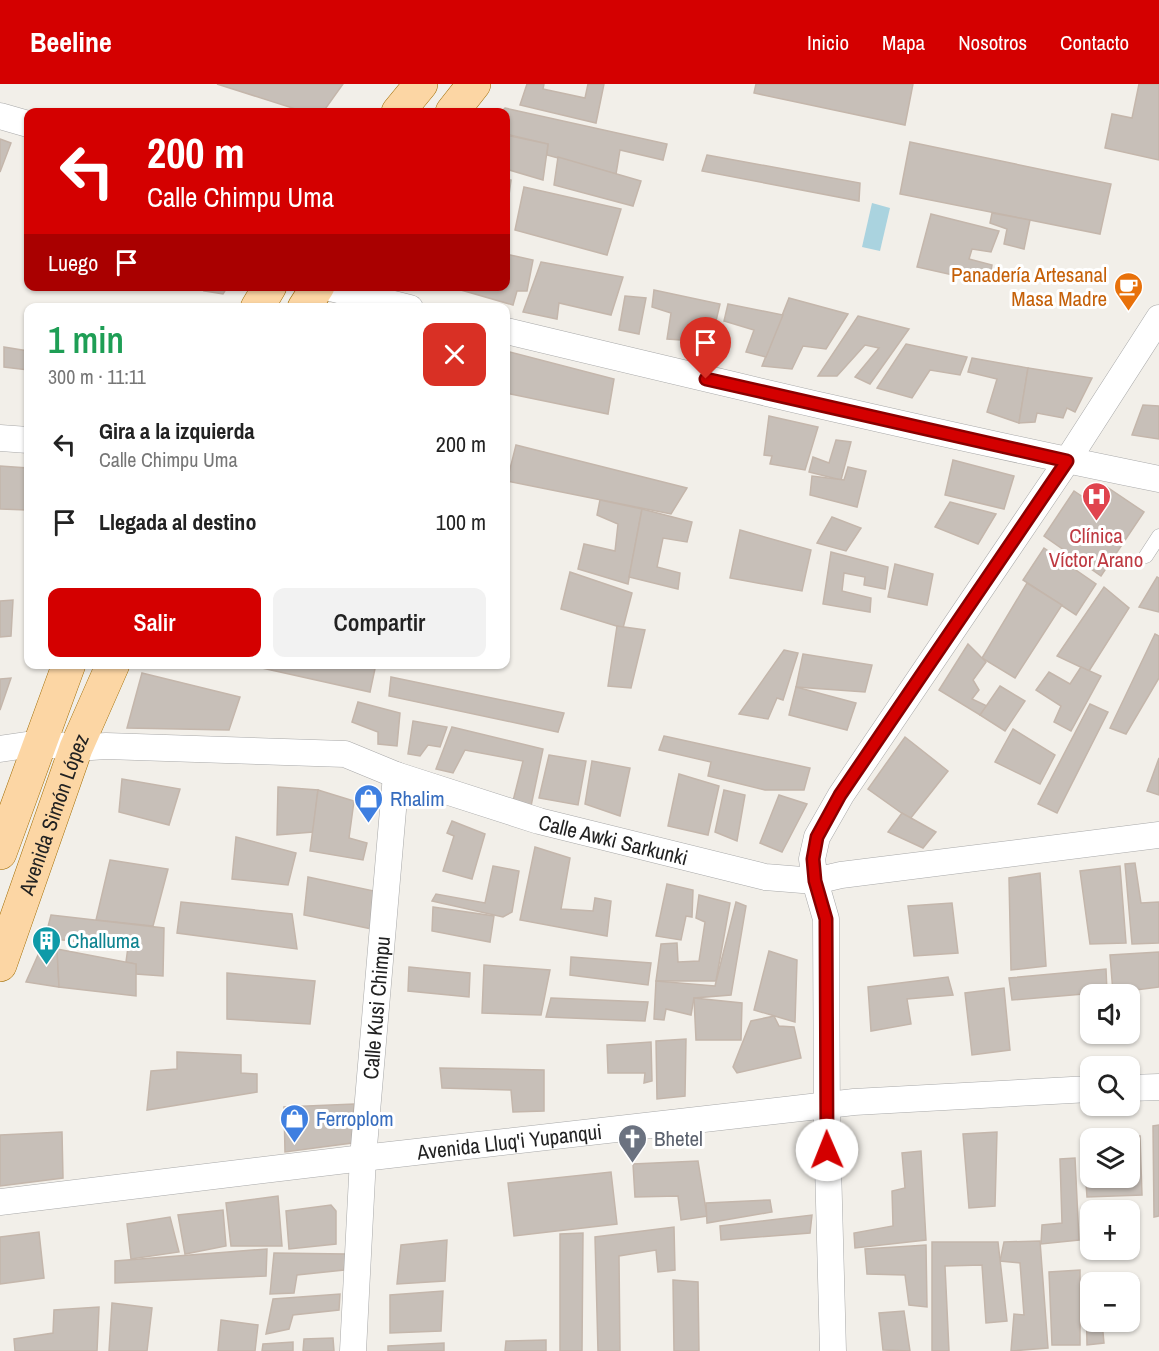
<!DOCTYPE html>
<html lang="es">
<head>
<meta charset="utf-8">
<style>
  body { margin:0; font-family:"Archivo Narrow",sans-serif; background:#f2f2f2; color:#222; height:100vh; display:flex; flex-direction:column; font-size:22px; white-space:nowrap }
  * { box-sizing:border-box; margin:0 }
  p { font-size:20px; color:#767676 }
  .icon { flex:none; width:33px; height:33px; fill:none; stroke:currentColor; stroke-width:2; stroke-linecap:round; stroke-linejoin:round }
  .map { position:relative; flex:1; overflow:hidden }
  .side { position:absolute; left:24px; top:219px; width:486px; height:366px; display:flex; flex-direction:column; background:#fff; border-radius:12px; box-shadow:0 2px 4px #0004 }
  .side>* { flex:none }
  .guide { position:absolute; left:24px; top:24px; width:486px; height:183px; border-radius:12px; box-shadow:0 2px 4px #0004; background:#d40000; color:#fff; overflow:hidden }
  .tools { position:absolute; left:1080px; top:900px; display:grid; gap:12px }
  .tools a { display:grid; place-items:center; width:60px; height:60px; border-radius:12px; background:#fff; box-shadow:0 2px 4px #0004; font-size:30px }
  .pin { position:absolute; display:grid; place-items:center; width:51px; height:51px; color:#fff; margin:-62px -26px; border-radius:50% 50% 50% 0; rotate:-45deg; box-shadow:0 0 6px #0007 }
  .pin .icon { rotate:45deg }
  .me { position:absolute; width:66px; margin:-33px; rotate:359deg; stroke-linejoin:round; filter:drop-shadow(0 0 4px #0008) }
  .turn { display:flex; align-items:center; gap:21px; height:126px; padding:0 24px; font-size:27px }
  .turn .icon { width:78px; height:78px; stroke-width:2.5 }
  .turn b { display:block; font-size:42px; line-height:51px }
  .then { display:flex; align-items:center; height:57px; padding:0 24px; background:#0003; gap:12px; font-size:22px }
  .round { display:grid; place-items:center; flex:none; width:63px; height:63px; border-radius:12px; background:#f2f2f2 }
  .headline { display:flex; align-items:center; justify-content:space-between; height:102px; padding:0 24px }
  h1 { font-size:36px; font-weight:600; line-height:45px; color:#1e9e55 }
  .cta { display:flex; gap:12px; margin-top:auto; padding:12px 24px }
  .cta a { flex:1; height:69px; border-radius:12px; background:#d40000; color:#fff; font-size:24px; font-weight:600; line-height:69px; text-align:center }
  .cta a+a { background:#f2f2f2; color:#222 }
  ul { padding:0; list-style:none }
  li { display:flex; align-items:center; gap:18px; height:78px; padding:0 24px }
  li div { flex:1 }
  li b { display:block; font-size:22px }
  li em { font-style:normal }
  header { display:flex; align-items:center; gap:36px; box-sizing:border-box; height:84px; padding:0 30px; background:#d40000; color:#fff }
  header strong { font-size:28px }
  nav { display:flex; gap:33px; margin-inline-start:auto; font-size:21px }
  .map>svg:first-child { display:block }
  .water { fill:#aad3df }
  .building { fill:#c7bfb8; stroke:#c4b6ab; stroke-width:1.5 }
  .lines { fill:none; stroke-linecap:round; stroke-linejoin:round }
  .service-casing { stroke:#a9a9a9; stroke-width:15 }
  .minor-casing { stroke:#a9a9a9; stroke-width:27 }
  .primary-casing { stroke:#a06b00; stroke-width:34 }
  .service { stroke:#fff; stroke-width:14 }
  .minor { stroke:#fff; stroke-width:26 }
  .primary { stroke:#fcd6a4; stroke-width:33 }
  .route-casing { stroke:#8a0000; stroke-width:15 }
  .route { stroke:#d40000; stroke-width:10 }
  .labels { text-anchor:middle; dominant-baseline:central; stroke-width:6; stroke-linejoin:round; paint-order:stroke }
  .food-label { font-size:21px; fill:#c56008; stroke:#fff; text-anchor:end }
  .health-label { font-size:21px; fill:#be3a42; stroke:#fff }
  .shop-label { font-size:21px; fill:#366cbe; stroke:#fff; text-anchor:start }
  .street-label { font-size:21px; fill:#222; stroke:#fff }
  .culture-label { font-size:21px; fill:#0d838f; stroke:#fff; text-anchor:start }
  .worship-label { font-size:21px; fill:#5b616d; stroke:#fff; text-anchor:start }
</style>
</head>
<body>
<header>
<strong>Beeline</strong>
<nav><a>Inicio</a><a>Mapa</a><a>Nosotros</a><a>Contacto</a></nav>
</header>
<div class="map">
<svg width="1159" height="1267" viewBox="0 0 1159 1267">
  <rect width="100%" height="100%" fill="#f2efe9"/>
  <!-- water -->
  <path class="water" d="M872 119 890 124 880 167 862 163Z"/>
  <!-- building -->
  <g class="building">
    <path d="M217 0H343L323 28H305Z"/>
    <path d="M527 0H544L543 5 585 14 588 0H604L596 39 520 21Z"/>
    <path d="M756 0H913L905 41 754 9Z"/>
    <path d="M1139 0H1159V76L1105 64 1112 30 1132 34Z"/>
    <path d="M505 24 667 60 663 76 620 66 616 90 547 71 548 60 506 50V28H501Z"/>
    <path d="M506 51 548 60 543 96 506 85Z"/>
    <path d="M0 55 11 59 0 88Z"/>
    <path d="M910 58 1111 100 1100 150 900 110Z"/>
    <path d="M707 71 860 99 859 117 702 87Z"/>
    <path d="M558 73 641 97 633 122 554 101Z"/>
    <path d="M506 95 511 96 507 126H506Z"/>
    <path d="M524 103 621 125 607 171 515 146Z"/>
    <path d="M992 129 1030 136 1024 165 1004 160 1007 145 990 139Z"/>
    <path d="M931 130 999 147 991 168 972 165 969 175 992 181 989 199 917 183Z"/>
    <path d="M506 170 533 176 527 207H517L513 221 447 202H506Z"/>
    <path d="M541 178 623 193 611 231 559 219 557 235 523 228Z"/>
    <path d="M206 202H228L223 210 204 207Z"/>
    <path d="M654 206 720 220 711 258 667 255 671 229 652 223Z"/>
    <path d="M625 212 646 214 639 250 619 246Z"/>
    <path d="M789 214 848 230 826 265 803 262 792 285 762 282Z"/>
    <path d="M728 220 783 231 766 273 746 268 754 246 724 237Z"/>
    <path d="M858 232 909 245 870 300 855 293 879 264 865 261 837 292H818Z"/>
    <path d="M906 260 967 273 960 291 930 286 912 314 877 304Z"/>
    <path d="M4 263 28 267V286L4 283Z"/>
    <path d="M506 267 614 295 608 330 506 309Z"/>
    <path d="M972 274 1028 284 1019 339 987 328 997 295 968 288Z"/>
    <path d="M1028 284 1092 294 1075 328 1067 324 1063 334 1037 329 1035 338 1019 339Z"/>
    <path d="M1143 321 1159 322V355L1132 351Z"/>
    <path d="M769 332 818 343 805 386 770 380 772 372 764 371Z"/>
    <path d="M836 356 851 358 841 396 809 388 813 373 829 379Z"/>
    <path d="M516 361 687 404 671 430 507 397Z"/>
    <path d="M953 376 1014 392 1004 425 945 411Z"/>
    <path d="M0 382 28 384 27 426 0 425Z"/>
    <path d="M848 383 866 387 857 423 810 411 812 392 844 396Z"/>
    <path d="M1104 401 1144 428 1101 492 1044 452 1074 407 1092 419Z"/>
    <path d="M600 416 642 425 628 500 578 485 584 460 615 467 618 440 597 431Z"/>
    <path d="M950 418 996 430 978 460 935 443Z"/>
    <path d="M642 425 692 438 687 458 663 454 657 483 680 489 678 505 629 493Z"/>
    <path d="M832 433 861 444 846 467 817 459Z"/>
    <path d="M740 446 811 466 802 507 730 494Z"/>
    <path d="M1044 464 1096 500 1076 531 1023 496Z"/>
    <path d="M831 468 888 483 885 505 864 501 865 493 844 489 842 507 871 514 870 528 823 520Z"/>
    <path d="M895 480 933 490 927 521 888 513Z"/>
    <path d="M570 488 632 509 623 544 561 525Z"/>
    <path d="M1157 493 1159 494V528L1139 523Z"/>
    <path d="M1027 499 1062 521 1015 594 982 574Z"/>
    <path d="M1104 503 1129 524 1089 587 1057 572Z"/>
    <path d="M13 516 11 552 0 553V517Z"/>
    <path d="M617 542 645 546 631 604 608 602Z"/>
    <path d="M1155 550 1159 552V594L1126 650 1110 644Z"/>
    <path d="M968 560 986 578 973 596 979 606 972 615 987 622 980 631 939 606Z"/>
    <path d="M784 566 798 569 783 616 777 614 768 635 739 630Z"/>
    <path d="M803 570 872 581 865 608 796 603Z"/>
    <path d="M244 580H376L370 608Z"/>
    <path d="M1081 583 1101 592 1071 647 1054 638 1061 622 1036 606 1049 588 1070 600Z"/>
    <path d="M142 589 240 613 229 646 127 644Z"/>
    <path d="M391 593 564 629 558 648 389 612Z"/>
    <path d="M11 594 0 626V595Z"/>
    <path d="M1000 602 1025 617 1005 647 980 631Z"/>
    <path d="M796 603 856 619 847 646 789 631Z"/>
    <path d="M358 618 400 629 397 662 378 660V648L352 638Z"/>
    <path d="M1090 620 1108 628 1057 729 1038 720Z"/>
    <path d="M413 637 447 643 440 663 428 661 420 672 408 670Z"/>
    <path d="M452 643 543 665 531 722 513 717 523 677 465 666 453 689 436 685Z"/>
    <path d="M1013 645 1055 671 1040 700 995 678Z"/>
    <path d="M664 652 810 684 804 706H765L708 692 711 678 659 666Z"/>
    <path d="M905 653 948 687 910 735 868 705Z"/>
    <path d="M549 671 586 677 578 721 539 714Z"/>
    <path d="M1159 674V711L1147 707Z"/>
    <path d="M592 677 630 684 620 732 585 720Z"/>
    <path d="M679 690 719 702 708 751 668 742Z"/>
    <path d="M122 695 180 705 169 741 119 728Z"/>
    <path d="M278 703 318 706 313 748 277 751Z"/>
    <path d="M318 706 354 717 349 754 367 759 363 776 310 767Z"/>
    <path d="M724 706 745 711 737 757 715 748Z"/>
    <path d="M779 711 807 720 782 768 760 759Z"/>
    <path d="M902 729 936 748 923 764 888 748Z"/>
    <path d="M452 737 485 750 472 795 443 787 454 752 447 749Z"/>
    <path d="M236 753 296 769 288 801 232 795Z"/>
    <path d="M535 763 570 774 561 825 593 827 595 814 611 817 607 852 520 836Z"/>
    <path d="M110 776 168 785 153 842 96 836Z"/>
    <path d="M1135 779 1141 819 1159 818V859L1132 860 1125 780Z"/>
    <path d="M493 782 519 787 512 828 503 833 432 817 436 810 485 819Z"/>
    <path d="M1120 782 1126 859 1090 860 1080 787Z"/>
    <path d="M1040 789 1046 882 1011 886 1009 794Z"/>
    <path d="M308 793 374 807 372 845 304 831Z"/>
    <path d="M667 800 693 806 692 833 686 832 681 856 656 852Z"/>
    <path d="M699 811 730 819 716 897H656L661 860 677 859 678 878 699 877 705 838 696 834Z"/>
    <path d="M181 818 292 830 297 865 177 849Z"/>
    <path d="M736 818 746 822 731 911 694 914 691 931 666 925 664 936 654 935 656 897 715 902Z"/>
    <path d="M952 819 958 869 914 872 908 822Z"/>
    <path d="M433 823 494 832 490 858 432 847Z"/>
    <path d="M51 831 164 844 163 892 136 890V880L126 878 128 863 45 854Z"/>
    <path d="M42 862 57 865 59 903 26 898Z"/>
    <path d="M57 865 136 880V912L59 903Z"/>
    <path d="M769 867 797 876 795 938 754 926Z"/>
    <path d="M1159 868V903L1113 909 1110 871Z"/>
    <path d="M571 873 651 879 648 901 570 891Z"/>
    <path d="M484 881 550 886 541 931 482 929Z"/>
    <path d="M409 883 470 889 469 913 408 907Z"/>
    <path d="M1106 885 1107 908 1012 916 1009 894Z"/>
    <path d="M227 889 315 897 310 940 227 935Z"/>
    <path d="M948 893 953 911 907 915 911 940 871 947 868 903Z"/>
    <path d="M1004 904 1010 966 972 971 965 909Z"/>
    <path d="M551 914 648 918 645 937 546 933Z"/>
    <path d="M694 914 742 919 741 956H696Z"/>
    <path d="M774 932 779 942 794 943 801 974 737 989 733 983 751 937Z"/>
    <path d="M686 955 685 1012 657 1015 656 957Z"/>
    <path d="M651 958 652 997 644 999 645 989H608L607 961Z"/>
    <path d="M177 968 241 971V989L257 990V1008L147 1026 151 987 177 985Z"/>
    <path d="M440 984 544 986V1027L513 1028 511 1006 442 1004Z"/>
    <path d="M354 1020 352 1059 285 1068 284 1023Z"/>
    <path d="M1159 1041V1132L1154 1133 1153 1042Z"/>
    <path d="M62 1048 63 1094 0 1102V1051Z"/>
    <path d="M997 1048 995 1122 969 1124 963 1050Z"/>
    <path d="M1140 1052 1142 1111 1087 1113 1083 1055H1090V1094H1130V1054H1094Z"/>
    <path d="M921 1067 926 1156 855 1164 854 1149 893 1142 892 1107 905 1104 902 1069Z"/>
    <path d="M1075 1074 1079 1156 1041 1160 1042 1141 1062 1139 1060 1075Z"/>
    <path d="M698 1077 707 1132 681 1136 678 1112 635 1113 633 1080Z"/>
    <path d="M611 1088 617 1140 514 1152 508 1099Z"/>
    <path d="M278 1112 282 1162H231L226 1119Z"/>
    <path d="M770 1116 772 1128 707 1139 706 1119Z"/>
    <path d="M331 1121 336 1127V1160L289 1165 286 1127Z"/>
    <path d="M223 1126 226 1162 185 1170 178 1131Z"/>
    <path d="M812 1131 810 1149 721 1156 720 1142Z"/>
    <path d="M170 1133 179 1168 131 1175 127 1140Z"/>
    <path d="M674 1143 675 1186 658 1188 656 1166 619 1172 620 1267H598L595 1153Z"/>
    <path d="M39 1148 44 1194 0 1200V1153Z"/>
    <path d="M583 1149 582 1267H560V1150Z"/>
    <path d="M447 1156 445 1197 397 1200 401 1161Z"/>
    <path d="M1040 1157 1048 1264 1011 1267 1014 1230 1024 1231 1020 1179 1000 1177 1004 1158Z"/>
    <path d="M932 1158H998L1007 1237 986 1239 982 1181 945 1182 949 1267H932Z"/>
    <path d="M926 1161 927 1223 909 1221 905 1191 867 1190 865 1165Z"/>
    <path d="M267 1165 266 1192 115 1199V1177Z"/>
    <path d="M274 1169 346 1170 344 1186 297 1191 294 1209 270 1210Z"/>
    <path d="M1080 1186V1261H1052L1049 1188Z"/>
    <path d="M1138 1195 1136 1227H1130V1198H1119Z"/>
    <path d="M673 1196 698 1198 699 1267H674Z"/>
    <path d="M443 1207 441 1247 390 1249V1211Z"/>
    <path d="M340 1210 339 1226 293 1231 289 1245 266 1250 273 1215Z"/>
    <path d="M1090 1210V1238H1102L1104 1259 1087 1261 1086 1211Z"/>
    <path d="M112 1219 152 1224 147 1267H109Z"/>
    <path d="M99 1223 97 1267H15L14 1255 53 1249 54 1226Z"/>
    <path d="M904 1227 910 1267 883 1266 879 1229Z"/>
    <path d="M221 1236 258 1241 255 1267H218Z"/>
    <path d="M333 1254 334 1267H303L304 1255Z"/>
    <path d="M546 1256V1267H505L506 1257Z"/>
    <path d="M293 1258V1267H262L263 1260Z"/>
    <path d="M444 1259V1267H388V1262Z"/>
  </g>
  <g class="lines">
    <defs>
      <path id="service" d="M1146 472 1159 452"/>
      <g id="minor">
        <path d="M0 32 28 40"/>
        <path d="M322 202 410 224"/>
        <path d="M506 247C723 299 940 351 1159 395"/>
        <path d="M0 354 28 356"/>
        <path id="s1" d="M0 665 40 659 76 664 106 662 345 670 396 691 539 737 765 793 815 797 841 791 1159 751"/>
        <path d="M1130 1004 1159 1003"/>
        <path id="s2" d="M0 1118 363 1074 854 1018 1090 1005"/>
        <path id="s3" d="M353 1267 363 1074 396 691"/>
        <path d="M833 1267 827 1044 826 835 815 797 812 775 817 753 841 711 1067 377 1159 234"/>
      </g>
      <g id="primary">
        <path d="M398 28 421 0"/>
        <path d="M452 28 474 0"/>
        <path d="M257 224 270 202"/>
        <path d="M304 224 318 202"/>
        <path d="M0 769 69 580"/>
        <path id="s4" d="M0 881 76 664 113 580"/>
      </g>
    </defs>
    <!-- service casing -->
    <use href="#service" class="service-casing"/>
    <!-- minor casing -->
    <use href="#minor" class="minor-casing"/>
    <!-- primary casing -->
    <use href="#primary" class="primary-casing"/>
    <!-- service -->
    <use href="#service" class="service"/>
    <!-- minor -->
    <use href="#minor" class="minor"/>
    <!-- primary -->
    <use href="#primary" class="primary"/>
  </g>
  <g class="lines">
    <defs>
      <path id="route" d="M706 295 1067 377 840 711 817 753 813 775 815 797 826 835 827 1066"/>
    </defs>
    <!-- route casing -->
    <use href="#route" class="route-casing"/>
    <!-- route -->
    <use href="#route" class="route"/>
  </g>
  <!-- icons -->
  <defs>
    <symbol id="cafe-pin" viewBox="-11 -11 22 30"><path d="M0 17L-7.5 6A9.5 9.5 0 1 1 7.5 6Z" fill="#e8710a" stroke="#fff"/><path d="M-5.5-4.5H6V0H3Q3 3.5 0 3.5H-2.5Q-5.5 3.5-5.5 0ZM3-3.2v2h1.7v-2ZM-6 4.5H4V6H-6Z" fill="#fff"/></symbol>
    <symbol id="hospital-pin" viewBox="-11 -11 22 30"><path d="M0 17L-7.5 6A9.5 9.5 0 1 1 7.5 6Z" fill="#e0444e" stroke="#fff"/><path d="M-5-5h3v3.5h4V-5h3V5h-3V1.5h-4V5h-3Z" fill="#fff"/></symbol>
    <symbol id="shop-pin" viewBox="-11 -11 22 30"><path d="M0 17L-7.5 6A9.5 9.5 0 1 1 7.5 6Z" fill="#3f7fe0" stroke="#fff"/><path d="M-5-2.5h2.3a2.7 3.5 0 0 1 5.4 0H5L5.5 6h-11ZM-1.5-2.5h3a1.5 2.3 0 0 0-3 0Z" fill="#fff"/></symbol>
    <symbol id="building-pin" viewBox="-11 -11 22 30"><path d="M0 17L-7.5 6A9.5 9.5 0 1 1 7.5 6Z" fill="#0f9aa8" stroke="#fff"/><path d="M-4-6H4V6H1V3H-1V6H-4ZM-2.5-4.3h1.7v1.8h-1.7ZM.8-4.3h1.7v1.8H.8ZM-2.5-1h1.7V.8h-1.7ZM.8-1h1.7V.8H.8Z" fill="#fff"/></symbol>
    <symbol id="church-pin" viewBox="-11 -11 22 30"><path d="M0 17L-7.5 6A9.5 9.5 0 1 1 7.5 6Z" fill="#6b7280" stroke="#fff"/><path d="M-1.2-6h2.4v3.5h3.3v2.4h-3.3V6h-2.4V-.1h-3.3v-2.4h3.3Z" fill="#fff"/></symbol>
  </defs>
  <g fill-rule="evenodd">
    <use href="#cafe-pin" x="1112" y="186" width="33" height="45"/>
    <use href="#hospital-pin" x="1080" y="396" width="33" height="45"/>
    <use href="#shop-pin" x="352" y="698" width="33" height="45"/>
    <use href="#building-pin" x="30" y="840" width="33" height="45"/>
    <use href="#shop-pin" x="278" y="1018" width="33" height="45"/>
    <use href="#church-pin" x="616" y="1038" width="33" height="45"/>
  </g>
  <g class="labels">
    <!-- food labels -->
    <g class="food-label">
      <text x="1107" y="190">Panadería Artesanal<tspan x="1107" dy="24">Masa Madre</tspan></text>
    </g>
    <!-- health labels -->
    <g class="health-label">
      <text x="1096" y="451">Clínica<tspan x="1096" dy="24">Víctor Arano</tspan></text>
    </g>
    <!-- shop labels -->
    <g class="shop-label">
      <text x="390" y="714">Rhalim</text>
      <text x="316" y="1034">Ferroplom</text>
    </g>
    <!-- street labels -->
    <g class="street-label">
      <text stroke="none"><textPath href="#s4" startOffset="160">Avenida Simón López</textPath></text>
      <text stroke="none"><textPath href="#s1" startOffset="628">Calle Awki Sarkunki</textPath></text>
      <text stroke="none"><textPath href="#s3" startOffset="344">Calle Kusi Chimpu</textPath></text>
      <text stroke="none"><textPath href="#s2" startOffset="513">Avenida Lluq'i Yupanqui</textPath></text>
    </g>
    <!-- culture labels -->
    <g class="culture-label">
      <text x="67" y="856">Challuma</text>
    </g>
    <!-- worship labels -->
    <g class="worship-label">
      <text x="654" y="1054">Bhetel</text>
    </g>
  </g>
</svg>
<div class="tools">
<a><svg class="icon" aria-label="sound" viewBox="0 0 24 24"><path d="M4 9h4l5-4v14l-5-4H4zM17 9q2 3 0 6"/></svg></a>
<a><svg class="icon" aria-label="search" viewBox="0 0 24 24"><circle cx="10" cy="10" r="6"/><path d="M15 15l6 6"/></svg></a>
<a><svg class="icon" aria-label="layers" viewBox="0 0 24 24"><path d="M12 4l9 5-9 5-9-5zM3 14l9 5 9-5"/></svg></a>
<a>+</a>
<a>−</a>
</div>
<div class="pin" style="left:706px;top:295px;background:#d93025"><svg class="icon" aria-label="arrive" viewBox="0 0 24 24"><path d="M6 21V4h12l-3 4 3 4H6"/></svg></div>
<svg class="me" style="left:827px;top:1066px" viewBox="-20 -20 40 40"><circle r="19" fill="#fff"/><path d="M0-13L10 11 0 6-10 11z" fill="#d40000"/></svg>
<div class="guide">
<div class="turn"><svg class="icon" aria-label="left" viewBox="0 0 24 24"><path d="M17 20v-9H6M10 6l-5 5 5 5"/></svg><div><b>200 m</b>Calle Chimpu Uma</div></div>
<div class="then">Luego<svg class="icon" aria-label="arrive" viewBox="0 0 24 24"><path d="M6 21V4h12l-3 4 3 4H6"/></svg></div>
</div>
<section class="side">
<div class="headline"><div><h1>1 min</h1><p>300 m · 11:11</p></div><a class="round" style="background:#d93025;color:#fff"><svg class="icon" aria-label="close" viewBox="0 0 24 24"><path d="M6 6l12 12M18 6L6 18"/></svg></a></div>
<ul>
<li><svg class="icon" aria-label="left" viewBox="0 0 24 24"><path d="M17 20v-9H6M10 6l-5 5 5 5"/></svg><div><b>Gira a la izquierda</b><p>Calle Chimpu Uma</p></div><em>200 m</em></li>
<li><svg class="icon" aria-label="arrive" viewBox="0 0 24 24"><path d="M6 21V4h12l-3 4 3 4H6"/></svg><div><b>Llegada al destino</b></div><em>100 m</em></li>
</ul>
<div class="cta"><a>Salir</a><a>Compartir</a></div>
</section>
</div>
</body>
</html>
